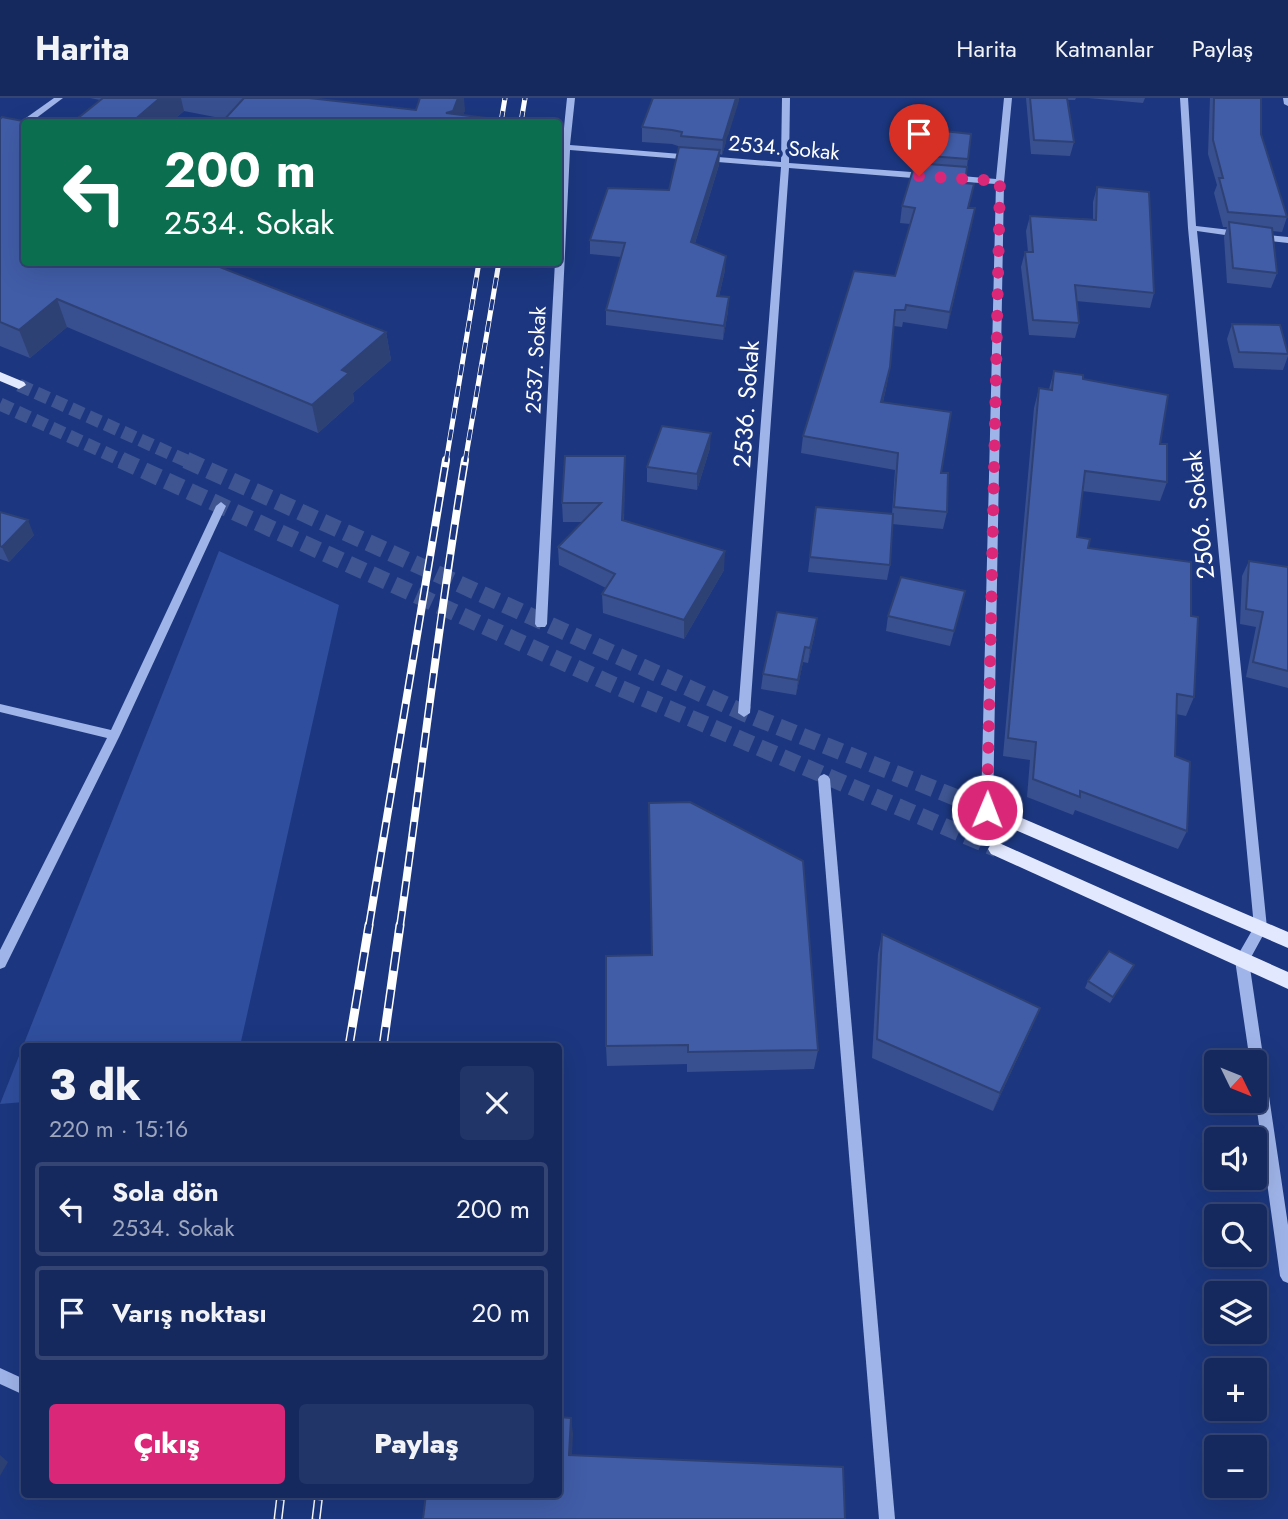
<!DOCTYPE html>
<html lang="tr">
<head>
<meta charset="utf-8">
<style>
  body { margin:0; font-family:Jost,sans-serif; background:#223568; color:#f1f3f6; height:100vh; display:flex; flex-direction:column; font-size:26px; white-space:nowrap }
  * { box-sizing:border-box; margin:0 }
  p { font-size:23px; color:#9da6bd }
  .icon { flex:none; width:38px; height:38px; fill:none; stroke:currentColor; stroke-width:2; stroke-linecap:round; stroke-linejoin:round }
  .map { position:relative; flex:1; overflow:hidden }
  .drawer { position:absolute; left:21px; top:945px; width:541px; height:455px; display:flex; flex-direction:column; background:#15295f; border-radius:7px; box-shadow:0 7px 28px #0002,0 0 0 2px #344574 }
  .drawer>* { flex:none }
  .banner { position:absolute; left:21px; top:21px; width:541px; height:147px; border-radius:7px; box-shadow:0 7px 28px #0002,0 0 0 2px #344574; background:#0b6e4f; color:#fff; overflow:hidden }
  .needle { width:46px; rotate:133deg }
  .fabs { position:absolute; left:1204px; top:952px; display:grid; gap:14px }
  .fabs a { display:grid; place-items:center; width:63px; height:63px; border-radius:7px; background:#15295f; box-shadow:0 7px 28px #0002,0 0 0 2px #344574; font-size:35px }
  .pin { position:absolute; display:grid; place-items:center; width:60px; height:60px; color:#fff; margin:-72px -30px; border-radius:50% 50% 50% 0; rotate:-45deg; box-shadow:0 0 7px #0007 }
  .pin .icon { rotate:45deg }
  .me { position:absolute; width:77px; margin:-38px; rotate:1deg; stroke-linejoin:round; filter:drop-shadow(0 0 5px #0008) }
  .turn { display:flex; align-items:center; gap:24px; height:147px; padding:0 28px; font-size:32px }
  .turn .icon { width:91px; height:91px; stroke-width:2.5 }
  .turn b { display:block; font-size:49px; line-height:60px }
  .round { display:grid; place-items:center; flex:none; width:74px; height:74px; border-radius:7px; background:#223568 }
  .headline { display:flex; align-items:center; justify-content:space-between; height:119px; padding:0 28px }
  h1 { font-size:42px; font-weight:800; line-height:52px }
  .button { display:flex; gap:14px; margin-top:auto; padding:14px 28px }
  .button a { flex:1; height:80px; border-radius:7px; background:#db2777; color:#fff; font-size:28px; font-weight:800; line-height:80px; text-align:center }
  .button a+a { background:#223568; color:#f1f3f6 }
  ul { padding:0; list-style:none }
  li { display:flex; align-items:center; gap:21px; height:94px; margin:0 14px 10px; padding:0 14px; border:4px solid #344574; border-radius:7px }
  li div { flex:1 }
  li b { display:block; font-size:26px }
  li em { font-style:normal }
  header { display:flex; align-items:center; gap:42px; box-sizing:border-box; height:98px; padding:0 35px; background:#15295f; border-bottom:2px solid #344574 }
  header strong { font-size:33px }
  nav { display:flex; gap:38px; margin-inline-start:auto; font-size:24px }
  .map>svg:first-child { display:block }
  .green { fill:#2f4e9d }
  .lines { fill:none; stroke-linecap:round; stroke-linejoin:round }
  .major-tunnel-far1 { stroke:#3e5592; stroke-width:13; stroke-dasharray:13 6; stroke-linecap:butt }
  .major-tunnel { stroke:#3e5592; stroke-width:17; stroke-dasharray:17 8; stroke-linecap:butt }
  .minor { fill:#9fb4e9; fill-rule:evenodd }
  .major { fill:#e2e8fe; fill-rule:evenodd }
  .rail-far2-casing { stroke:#fff; stroke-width:5 }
  .rail-far1-casing { stroke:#fff; stroke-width:8 }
  .rail-casing { stroke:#fff; stroke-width:9 }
  .rail-far2 { stroke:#1c377f; stroke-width:3.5; stroke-dasharray:11; stroke-linecap:butt }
  .rail-far1 { stroke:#1c377f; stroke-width:5; stroke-dasharray:15; stroke-linecap:butt }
  .rail { stroke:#1c377f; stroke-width:6; stroke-dasharray:19; stroke-linecap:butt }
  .wall { fill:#385090 }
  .shaded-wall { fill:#2e4175 }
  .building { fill:#415da7; stroke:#2e4175; stroke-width:2 }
  .route { stroke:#db2777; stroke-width:12; stroke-dasharray:0 21.6 }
  .labels { text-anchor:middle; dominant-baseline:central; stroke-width:7; stroke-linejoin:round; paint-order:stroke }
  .far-street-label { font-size:21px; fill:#fff; stroke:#1c377f }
  .street-label { font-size:24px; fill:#fff; stroke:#1c377f }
</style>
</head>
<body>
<header>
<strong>Harita</strong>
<nav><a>Harita</a><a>Katmanlar</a><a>Paylaş</a></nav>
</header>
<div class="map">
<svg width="1288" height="1421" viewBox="0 0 1288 1421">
  <rect width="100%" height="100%" fill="#1c377f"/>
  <!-- green -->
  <path class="green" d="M219 453 339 507 240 948H24V1004L0 1006Z"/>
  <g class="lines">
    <!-- major-tunnel-far1 -->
    <g class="major-tunnel-far1">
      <path d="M19 287 189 364"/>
      <path d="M0 306 125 364"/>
    </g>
    <!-- major-tunnel -->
    <g class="major-tunnel">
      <path d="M121 362 620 590 997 751"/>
      <path d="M186 362 744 615 987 712"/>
    </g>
    <!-- minor -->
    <g class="minor">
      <path d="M54 0H63L31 24 23 26V22Z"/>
      <path d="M567 0H575L570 47 781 64 782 0H790L789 65 925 75 929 78 925 81 789 70 750 615 744 619 738 615 781 69 570 52 547 526 545 529H537L535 526 555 164H558C558 109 561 55 567 0Z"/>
      <path d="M1004 0H1012L1004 84 993 712 991 715H983L981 712 996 86 950 83 946 80 950 77 996 81Z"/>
      <path d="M1180 0H1188L1196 128 1239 133 1243 136 1239 139 1197 133 1267 830 1249 863 1288 1127V1185L1283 1183 1280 1178 1255 998V964H1250L1235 862 1254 829 1188 130Z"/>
      <path d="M1283 0H1288V8L1284 6Z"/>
      <path d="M1257 136 1288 139V145L1254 141 1253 139Z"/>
      <path d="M221 404 226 408 120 637 5 869 0 871V852L107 640 0 614V606L111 632 216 408Z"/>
      <path d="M824 676 828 678 830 681 895 1421H879L818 681 820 678Z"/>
      <path d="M0 1270 24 1281V1297L0 1286Z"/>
    </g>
    <!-- major -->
    <g class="major">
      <path d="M0 274 24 284 26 287 19 291 0 283Z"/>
      <path d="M987 705 1288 834V850L981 717 978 712 981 707Z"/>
      <path d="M997 744 1288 874V891L991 756 988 751 991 746Z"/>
    </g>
    <defs>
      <g id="rail-far2">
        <path d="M501 24 505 0"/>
        <path d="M521 24 525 0"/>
        <path d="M446 364 479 164"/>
        <path d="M465 364 499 164"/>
      </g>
      <g id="rail-far1">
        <path d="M369 828 446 362"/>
        <path d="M400 828C422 673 439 517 465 362"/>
      </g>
      <g id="rail">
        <path d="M349 948 369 827"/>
        <path d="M383 948 400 827"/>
        <path d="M278 1421 281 1396"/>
        <path d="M316 1421 319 1396"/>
      </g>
    </defs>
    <!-- rail-far2 casing -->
    <use href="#rail-far2" class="rail-far2-casing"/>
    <!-- rail-far1 casing -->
    <use href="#rail-far1" class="rail-far1-casing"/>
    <!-- rail casing -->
    <use href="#rail" class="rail-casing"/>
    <!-- rail-far2 -->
    <use href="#rail-far2" class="rail-far2"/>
    <!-- rail-far1 -->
    <use href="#rail-far1" class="rail-far1"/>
    <!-- rail -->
    <use href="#rail" class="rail"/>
  </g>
  <!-- wall -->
  <g class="wall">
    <path d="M90 0H317L316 1 416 12H465L463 17 494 21V24H222L225 21 184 13 171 24H73L100 2Z"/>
    <path d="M653 0H739L722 57 720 56 719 67 695 145 725 172 719 198 728 213 723 242 606 227V212L621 159 590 156V142L669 92 681 49 672 46 642 44V29Z"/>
    <path d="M1026 0H1076L1075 2H1068L1074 44 1070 58 1031 56Z"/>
    <path d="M1088 0H1145L1143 5Z"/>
    <path d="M1210 0H1261V36L1287 119 1282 134 1272 133 1277 175 1271 190 1227 185 1224 139 1227 129H1223L1214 95 1217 87 1208 56Z"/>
    <path d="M0 21 24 164 386 234 391 262 353 295 354 303 318 335 67 229 30 260 0 248Z"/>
    <path d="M971 36 965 85 969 110H975L947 231 903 224 902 229 894 228 887 286 883 304 941 375 947 414 943 431 892 426 890 467 887 482 808 474 816 409 892 416 895 372 801 355 803 338 895 178 910 126 900 125 902 108 916 65 917 57Z"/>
    <path d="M1097 89 1154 195 1150 210 1076 203 1079 225 1075 240 1029 237 1021 169 1025 154H1028L1026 133 1030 118 1093 121V104Z"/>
    <path d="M1232 226 1288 254V258L1283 272 1234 270 1227 241Z"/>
    <path d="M1054 273 1083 281 1160 346 1167 384 1160 403 1082 393 1077 439 1088 450 1191 518 1194 599 1186 618 1176 616 1175 658 1187 733 1178 751 1075 712 1073 717 1027 699 1030 662 1003 658 1034 310 1039 290 1049 291Z"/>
    <path d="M710 350 697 392 647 384V369Z"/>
    <path d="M625 358 624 422 724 472 684 541 603 515 602 496 606 490 559 467 558 449 582 424H563L562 405Z"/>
    <path d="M0 414 34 437 9 464 0 461Z"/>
    <path d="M1249 463 1288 469V590L1246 579 1256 529 1240 526 1242 478Z"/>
    <path d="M961 508 950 548 886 533 888 518Z"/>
    <path d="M815 535 808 565 803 564 796 597 761 591 763 576Z"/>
    <path d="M649 705 818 952 814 971 687 974V966L607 968 606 948 652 857Z"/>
    <path d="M882 836 1032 929 993 1013 872 960 878 856Z"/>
    <path d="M1134 867 1110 905 1085 890 1088 883Z"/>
  </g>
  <!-- shaded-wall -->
  <g class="shaded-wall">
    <path d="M160 0H181L184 13 171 24H132Z"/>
    <path d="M458 0H464L465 12 461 24 446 15Z"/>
    <path d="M736 0H739V3L722 57 723 42Z"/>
    <path d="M720 52 719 67 691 158V144Z"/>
    <path d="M975 110 972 127 947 231 950 214Z"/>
    <path d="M726 158 725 172 716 212 717 198Z"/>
    <path d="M729 199 728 213 723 242 724 228Z"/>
    <path d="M57 201 67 229 30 260 19 232Z"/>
    <path d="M386 234 391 262 353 295 354 303 318 335 312 307 342 272Z"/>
    <path d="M890 269 887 286 879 321 881 304Z"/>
    <path d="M711 335 710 350 697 392V376Z"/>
    <path d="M625 358V377L623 441 622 422Z"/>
    <path d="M28 422 34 437 9 464 2 449Z"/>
    <path d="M725 453 724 472 684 541V522Z"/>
    <path d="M817 520 815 535 808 565 810 550Z"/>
    <path d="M805 549 803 564 796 597 798 582Z"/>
    <path d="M1040 910 1032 929 993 1013 1000 995Z"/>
    <path d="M571 1320 573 1336 571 1372 569 1357Z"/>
    <path d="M0 1357 8 1364 0 1378Z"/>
  </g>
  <!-- building -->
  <g class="building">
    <path d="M103 0H160L132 24H73Z"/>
    <path d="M244 0H309L416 12 420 0H458L453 13 446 15 494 21V24H222Z"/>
    <path d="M653 0H736L723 42 681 38 682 34 672 32 642 29Z"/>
    <path d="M1030 0H1067L1074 44 1034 42Z"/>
    <path d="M1214 0H1261V36L1287 119 1228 114 1219 80H1223L1213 42Z"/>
    <path d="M2 19 28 24H24V164H207L386 234 342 272 349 275 312 307 57 201 19 232 0 224V21Z"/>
    <path d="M925 31 971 36 968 61 917 57Z"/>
    <path d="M679 49 720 52 691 144 726 158 717 198 729 199 724 228 606 212 625 145 590 142 608 90 669 92Z"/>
    <path d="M915 65 967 69 965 85 974 86 968 110H975L950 214 906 207 905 212H895L890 269 881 304 951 314 941 375H948L947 414 894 409 898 355 803 338 854 173 895 178 915 110 902 108Z"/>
    <path d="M1097 89 1149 94 1154 195 1075 187 1079 225 1033 222 1025 154H1033L1030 118 1096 122Z"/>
    <path d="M1229 124 1272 130 1277 175 1233 170Z"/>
    <path d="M1232 226 1280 227 1288 256 1239 254Z"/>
    <path d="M1054 273 1083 277V281L1168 297 1160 346H1167V384L1085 373 1077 439 1090 441 1088 450 1191 464V518L1198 519 1194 599 1177 596 1175 658 1190 664 1187 733 1080 693V699L1033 681 1036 644 1008 640 1039 290 1052 292Z"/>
    <path d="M662 328 711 335 697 376 647 369Z"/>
    <path d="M565 358H625L622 422 725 453 684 522 602 496 615 476 558 449 601 405H562Z"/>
    <path d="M816 409 893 416 890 467 810 459Z"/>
    <path d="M0 414 28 422 2 449 0 448Z"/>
    <path d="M1249 463 1288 469V573L1253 564 1263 514 1246 511Z"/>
    <path d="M901 479 965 493 954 533 888 518Z"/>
    <path d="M777 514 817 520 810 550 805 549 798 582 763 576Z"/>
    <path d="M690 704 803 763 818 952 688 954V947L606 948V858L652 857 649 705Z"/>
    <path d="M882 836 1040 910 1000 995 877 941Z"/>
    <path d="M1109 853 1134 867 1113 899 1088 883Z"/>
    <path d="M558 1319 571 1320 569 1357 843 1369 845 1421H423L426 1396H558Z"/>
  </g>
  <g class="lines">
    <!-- route -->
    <path class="route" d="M919 78 1000 83 987 712"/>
  </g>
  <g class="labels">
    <!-- far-street labels -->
    <g class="far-street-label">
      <text transform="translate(784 50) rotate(5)">2534. Sokak</text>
      <text transform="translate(536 262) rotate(-87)">2537. Sokak</text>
    </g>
    <!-- street labels -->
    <g class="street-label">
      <text transform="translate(746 306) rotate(-86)">2536. Sokak</text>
      <text transform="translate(1199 417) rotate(-96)">2506. Sokak</text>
    </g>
  </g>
</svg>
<div class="fabs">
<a><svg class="needle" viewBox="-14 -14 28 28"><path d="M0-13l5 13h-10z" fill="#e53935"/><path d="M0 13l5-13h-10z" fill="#9da6bd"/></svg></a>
<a><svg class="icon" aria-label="sound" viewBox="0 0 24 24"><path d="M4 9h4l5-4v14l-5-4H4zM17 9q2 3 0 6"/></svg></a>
<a><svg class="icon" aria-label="search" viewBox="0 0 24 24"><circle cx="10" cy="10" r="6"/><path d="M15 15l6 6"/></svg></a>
<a><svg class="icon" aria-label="layers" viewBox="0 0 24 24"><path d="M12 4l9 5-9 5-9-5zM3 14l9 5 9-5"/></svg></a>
<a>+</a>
<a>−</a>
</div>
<div class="pin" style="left:919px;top:78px;background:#d93025"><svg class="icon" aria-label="arrive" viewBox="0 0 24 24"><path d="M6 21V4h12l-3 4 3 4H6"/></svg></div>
<svg class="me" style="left:987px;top:712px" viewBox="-20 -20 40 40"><circle r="17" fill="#db2777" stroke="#fff" stroke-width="3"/><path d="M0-11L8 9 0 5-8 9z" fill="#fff"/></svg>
<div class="banner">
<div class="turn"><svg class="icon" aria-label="left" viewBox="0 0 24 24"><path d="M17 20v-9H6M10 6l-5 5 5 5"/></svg><div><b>200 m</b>2534. Sokak</div></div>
</div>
<section class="drawer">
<div class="headline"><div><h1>3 dk</h1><p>220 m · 15:16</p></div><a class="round"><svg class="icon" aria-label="close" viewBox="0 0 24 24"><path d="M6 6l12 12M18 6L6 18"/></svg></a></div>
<ul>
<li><svg class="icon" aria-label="left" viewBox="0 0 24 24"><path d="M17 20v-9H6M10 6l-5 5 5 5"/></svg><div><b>Sola dön</b><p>2534. Sokak</p></div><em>200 m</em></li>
<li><svg class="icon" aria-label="arrive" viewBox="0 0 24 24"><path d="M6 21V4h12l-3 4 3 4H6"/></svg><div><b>Varış noktası</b></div><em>20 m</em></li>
</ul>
<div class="button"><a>Çıkış</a><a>Paylaş</a></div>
</section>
</div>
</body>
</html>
